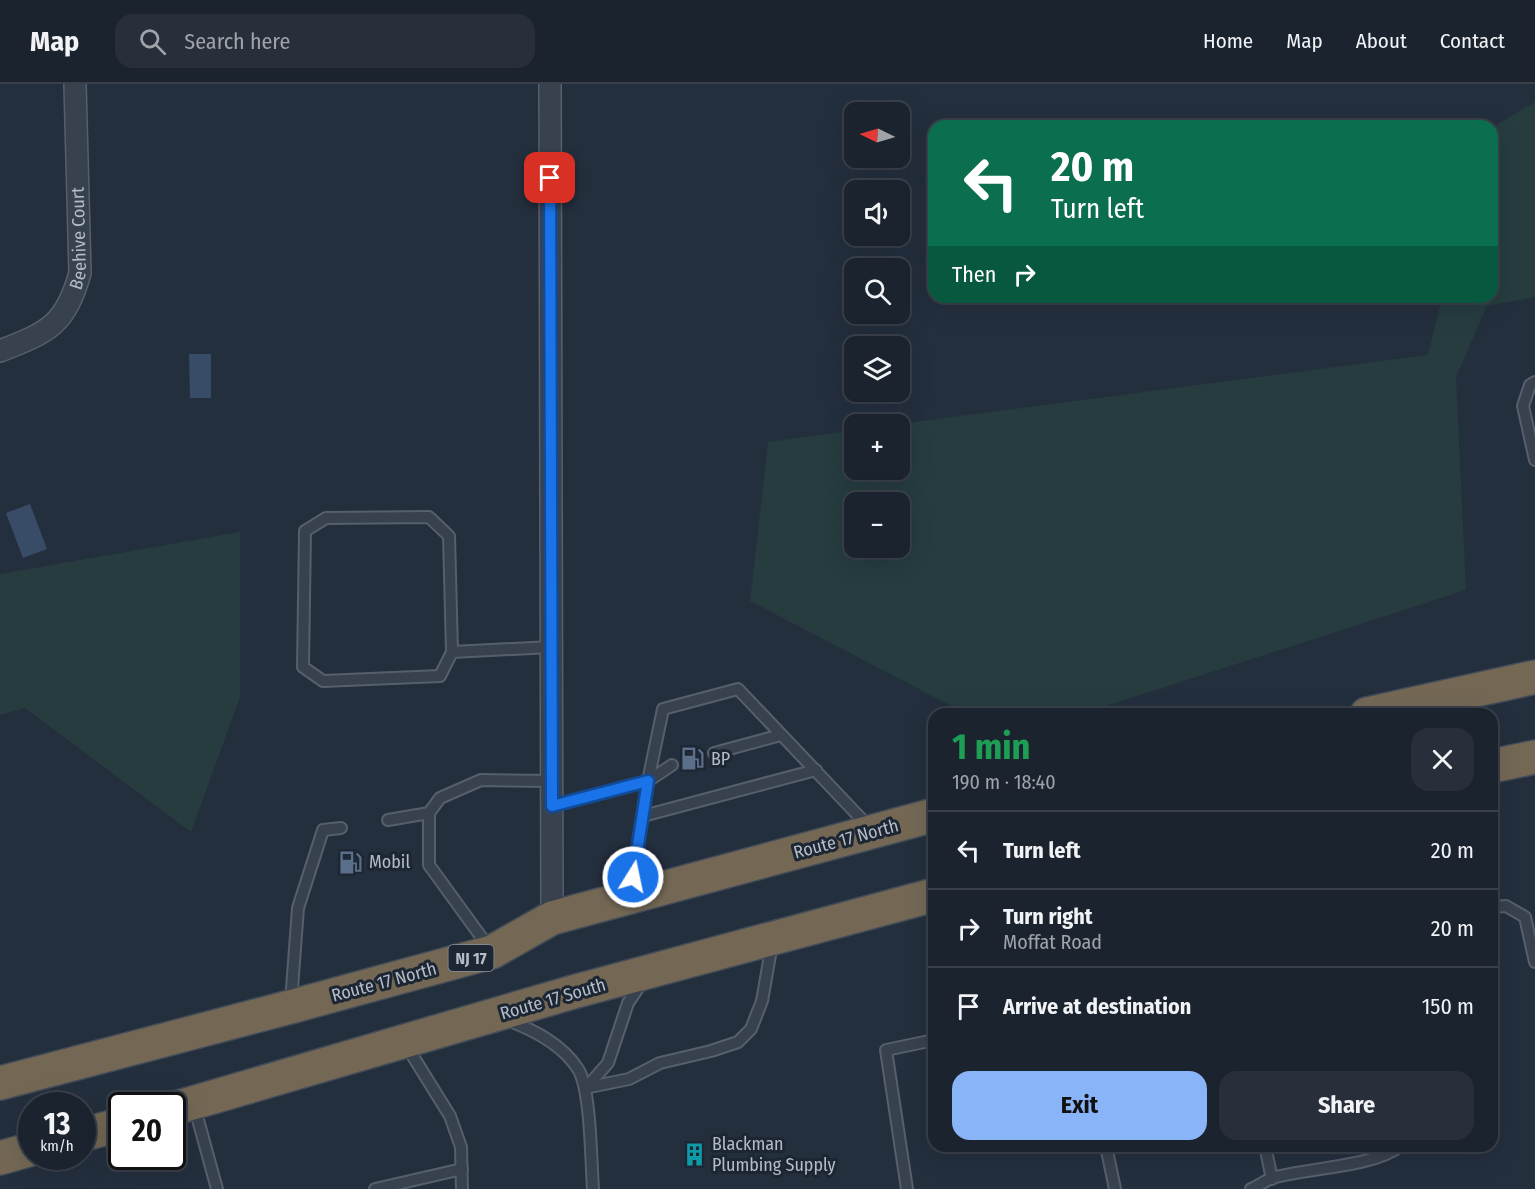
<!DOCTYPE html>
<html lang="en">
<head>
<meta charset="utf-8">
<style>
  body { margin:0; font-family:"Fira Sans Condensed",sans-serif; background:#282f3a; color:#f1f3f6; height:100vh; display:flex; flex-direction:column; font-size:22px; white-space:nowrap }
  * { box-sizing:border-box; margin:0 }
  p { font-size:20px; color:#a0a4aa }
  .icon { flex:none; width:33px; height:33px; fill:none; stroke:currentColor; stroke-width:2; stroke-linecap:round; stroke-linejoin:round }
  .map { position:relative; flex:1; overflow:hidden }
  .details { position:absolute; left:928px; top:624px; width:570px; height:444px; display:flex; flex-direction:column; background:#1b232e; border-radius:18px; box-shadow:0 6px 24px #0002,0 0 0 2px #39404a }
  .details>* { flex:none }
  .top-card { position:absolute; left:928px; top:36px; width:570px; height:183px; border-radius:18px; box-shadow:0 6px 24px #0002,0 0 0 2px #39404a; background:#0b6e4f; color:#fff; overflow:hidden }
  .needle { width:39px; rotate:275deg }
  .fabs { position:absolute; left:844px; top:18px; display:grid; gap:12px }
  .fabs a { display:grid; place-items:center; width:66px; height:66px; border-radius:12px; background:#1b232e; box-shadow:0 6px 24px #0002,0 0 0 2px #39404a; font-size:30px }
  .speed { position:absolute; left:18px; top:1008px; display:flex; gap:12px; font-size:30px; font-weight:700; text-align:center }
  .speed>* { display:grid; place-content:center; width:78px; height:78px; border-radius:50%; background:#1b232e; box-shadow:0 6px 24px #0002,0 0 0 2px #39404a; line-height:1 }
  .speed small { font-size:15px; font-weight:400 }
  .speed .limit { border:3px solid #111; border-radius:9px; background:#fff; color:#111 }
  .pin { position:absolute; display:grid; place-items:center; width:51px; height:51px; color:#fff; margin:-26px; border-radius:12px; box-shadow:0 3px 9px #0006 }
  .me { position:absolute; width:66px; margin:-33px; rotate:10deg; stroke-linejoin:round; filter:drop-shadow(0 0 4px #0008) }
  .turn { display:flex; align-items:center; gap:21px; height:126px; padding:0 24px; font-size:27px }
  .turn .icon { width:78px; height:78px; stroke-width:2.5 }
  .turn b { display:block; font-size:42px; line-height:51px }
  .then { display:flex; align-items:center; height:57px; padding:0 24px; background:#0003; gap:12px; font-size:22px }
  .round { display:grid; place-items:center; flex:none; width:63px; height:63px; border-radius:18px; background:#282f3a }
  .headline { display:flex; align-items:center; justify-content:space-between; height:102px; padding:0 24px }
  h1 { font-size:36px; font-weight:700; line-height:45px; color:#1e9e55 }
  .action { display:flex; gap:12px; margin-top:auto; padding:12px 24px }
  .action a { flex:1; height:69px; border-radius:18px; background:#8ab4f8; color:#111; font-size:24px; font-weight:700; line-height:69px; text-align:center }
  .action a+a { background:#282f3a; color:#f1f3f6 }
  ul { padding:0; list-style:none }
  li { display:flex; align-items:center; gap:18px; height:78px; padding:0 24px; border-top:2px solid #39404a }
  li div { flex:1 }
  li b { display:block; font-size:22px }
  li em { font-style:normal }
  header { display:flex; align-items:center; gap:36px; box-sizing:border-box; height:84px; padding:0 30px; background:#1b232e; border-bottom:2px solid #39404a }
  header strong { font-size:28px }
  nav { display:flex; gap:33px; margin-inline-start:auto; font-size:21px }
  .search { width:420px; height:54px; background:#282f3a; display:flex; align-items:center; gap:15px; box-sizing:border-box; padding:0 21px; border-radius:18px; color:#a0a4aa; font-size:22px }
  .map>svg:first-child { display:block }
  .green { fill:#263c3f; fill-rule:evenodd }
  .water { fill:#394c67 }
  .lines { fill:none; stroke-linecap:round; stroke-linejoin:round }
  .lane-casing { stroke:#565f6c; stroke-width:14 }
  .street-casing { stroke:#565f6c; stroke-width:24 }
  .highway-casing { stroke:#434c59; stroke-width:36 }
  .lane { stroke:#38414e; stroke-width:10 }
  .street { stroke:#38414e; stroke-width:21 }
  .highway { stroke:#746855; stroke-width:33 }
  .route-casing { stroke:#114b97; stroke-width:15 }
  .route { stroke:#1a73e8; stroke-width:10 }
  .labels { text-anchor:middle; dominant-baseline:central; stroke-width:6; stroke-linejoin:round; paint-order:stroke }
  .shield { fill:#1d2633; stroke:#878f9c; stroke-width:1.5 }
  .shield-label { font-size:16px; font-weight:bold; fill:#b4bcc9 }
  .street-label { font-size:18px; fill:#b4bcc9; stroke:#1d2633 }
  .poi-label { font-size:18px; fill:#b4bcc9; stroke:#1d2633; text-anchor:start }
</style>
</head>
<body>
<header>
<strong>Map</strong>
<div class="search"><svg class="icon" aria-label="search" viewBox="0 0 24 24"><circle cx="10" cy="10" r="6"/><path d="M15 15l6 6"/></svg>Search here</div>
<nav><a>Home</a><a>Map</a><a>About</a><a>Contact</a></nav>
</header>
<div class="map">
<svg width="1535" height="1105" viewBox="0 0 1535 1105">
  <rect width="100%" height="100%" fill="#242f3e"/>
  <!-- green -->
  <g class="green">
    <path d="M1535 18V213L1487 222 1456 293 1466 506 1081 630H967L750 517 768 358 855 346V386H900V340H898L1428 271 1442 213H1492L1493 43ZM855 418H900V464H855Z"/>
    <path d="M240 448V613L191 748 25 624 0 631V490Z"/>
  </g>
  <!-- water -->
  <g class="water">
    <path d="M189 270H211V314H190Z"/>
    <path d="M30 420 47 465 23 474 6 429Z"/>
  </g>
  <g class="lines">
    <defs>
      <g id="lane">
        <path d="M1535 298 1530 301 1523 322 1535 376"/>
        <path d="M452 568 449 452 429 433 326 434 305 447 303 583 323 597 440 592 452 568 551 563"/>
        <path d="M714 669 781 651"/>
        <path d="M552 722 648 697 672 681"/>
        <path d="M643 732 816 686"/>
        <path d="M388 736 429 729"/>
        <path d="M630 809 648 697 663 625 738 605 869 743"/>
        <path d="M1492 823 1506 822 1525 833 1535 878"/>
        <path d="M490 865 429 781V729L440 714 481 696 552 697"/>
        <path d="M291 918 298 824 323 746 341 744"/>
        <path d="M507 936C534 946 562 960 578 985 591 1005 591 1079 593 1105"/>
        <path d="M406 961 450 1032 461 1063 462 1105"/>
        <path d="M585 1004 629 995 660 979 711 967 738 958 751 945 762 917 772 860"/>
        <path d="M586 1004 608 979 628 919 642 898"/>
        <path d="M194 1021 217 1105"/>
        <path d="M1106 1062 1115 1105"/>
        <path d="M1265 1062 1272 1095"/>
        <path d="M375 1105 462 1085"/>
        <path d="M907 1105 886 966 934 956"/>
        <path d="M1251 1105C1258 1102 1265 1097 1272 1094 1306 1084 1374 1083 1400 1062"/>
      </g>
      <g id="street">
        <path d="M550 0 552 834"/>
        <path id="s1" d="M0 267C48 248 65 242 80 189L75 0"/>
      </g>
      <g id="highway">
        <path d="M1367 630 1535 593"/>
        <path d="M1492 682 1535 673"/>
        <path d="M0 999 290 923 492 868 552 834 934 731"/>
        <path d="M172 1025 573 908 934 811"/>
        <path d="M82 1051 122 1040"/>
        <path d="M0 1074 32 1065"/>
      </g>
    </defs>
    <!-- lane casing -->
    <use href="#lane" class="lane-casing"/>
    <!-- street casing -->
    <use href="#street" class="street-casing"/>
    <!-- highway casing -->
    <use href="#highway" class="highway-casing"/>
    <!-- lane -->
    <use href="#lane" class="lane"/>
    <!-- street -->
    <use href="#street" class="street"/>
    <!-- highway -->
    <use href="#highway" class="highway"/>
  </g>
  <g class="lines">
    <defs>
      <path id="route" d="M550 94 552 722 648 697 633 793"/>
    </defs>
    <!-- route casing -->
    <use href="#route" class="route-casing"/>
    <!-- route -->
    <use href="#route" class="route"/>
  </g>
  <!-- icons -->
  <defs>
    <symbol id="fuel-bare" viewBox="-9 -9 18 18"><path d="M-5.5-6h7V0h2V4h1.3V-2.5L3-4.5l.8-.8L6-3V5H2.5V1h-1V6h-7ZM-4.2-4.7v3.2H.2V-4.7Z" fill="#5c6f8a" stroke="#1d2633" stroke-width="2.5" paint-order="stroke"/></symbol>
    <symbol id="building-bare" viewBox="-9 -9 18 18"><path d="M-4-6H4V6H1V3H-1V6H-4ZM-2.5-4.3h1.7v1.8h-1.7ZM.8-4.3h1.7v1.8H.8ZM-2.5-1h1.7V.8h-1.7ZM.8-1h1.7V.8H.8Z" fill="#0f9aa8" stroke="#1d2633" stroke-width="2.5" paint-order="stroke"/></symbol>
  </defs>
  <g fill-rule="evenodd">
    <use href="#fuel-bare" x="676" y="658" width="33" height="33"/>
    <use href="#fuel-bare" x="334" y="762" width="33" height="33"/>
    <use href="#building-bare" x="678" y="1054" width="33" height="33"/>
  </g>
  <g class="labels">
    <!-- shield labels -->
    <rect class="shield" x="448.5" y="861" width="45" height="26" rx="4.5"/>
    <g class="shield-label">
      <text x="471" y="874">NJ 17</text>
    </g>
    <!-- street labels -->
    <g class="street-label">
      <text stroke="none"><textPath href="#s1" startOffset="153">Beehive Court</textPath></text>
      <text transform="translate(846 755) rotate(-15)">Route 17 North</text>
      <text transform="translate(384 898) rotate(-15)">Route 17 North</text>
      <text transform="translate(553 915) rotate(-16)">Route 17 South</text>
    </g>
    <!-- poi labels -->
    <g class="poi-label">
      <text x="711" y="675">BP</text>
      <text x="369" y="778">Mobil</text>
      <text x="712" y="1060">Blackman<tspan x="712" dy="21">Plumbing Supply</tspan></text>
    </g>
  </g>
</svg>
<div class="fabs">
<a><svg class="needle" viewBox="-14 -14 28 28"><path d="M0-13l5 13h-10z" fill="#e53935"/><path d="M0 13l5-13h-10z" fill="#a0a4aa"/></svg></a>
<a><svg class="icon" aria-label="sound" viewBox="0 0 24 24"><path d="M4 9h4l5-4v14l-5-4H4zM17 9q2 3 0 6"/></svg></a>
<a><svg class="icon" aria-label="search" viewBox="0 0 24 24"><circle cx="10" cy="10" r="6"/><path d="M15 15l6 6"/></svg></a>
<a><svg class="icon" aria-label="layers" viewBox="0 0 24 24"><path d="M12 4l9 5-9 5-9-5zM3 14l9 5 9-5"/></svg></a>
<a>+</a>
<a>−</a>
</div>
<div class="speed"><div>13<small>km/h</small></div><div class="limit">20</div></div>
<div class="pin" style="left:550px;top:94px;background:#d93025"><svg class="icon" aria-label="arrive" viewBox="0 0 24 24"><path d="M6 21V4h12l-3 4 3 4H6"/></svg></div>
<svg class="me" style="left:633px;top:793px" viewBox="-20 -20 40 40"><circle r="17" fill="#1a73e8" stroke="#fff" stroke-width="3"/><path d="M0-11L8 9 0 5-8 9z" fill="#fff"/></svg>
<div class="top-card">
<div class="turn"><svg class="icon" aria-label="left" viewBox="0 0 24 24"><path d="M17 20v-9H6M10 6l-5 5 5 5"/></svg><div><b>20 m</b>Turn left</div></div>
<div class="then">Then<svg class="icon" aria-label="right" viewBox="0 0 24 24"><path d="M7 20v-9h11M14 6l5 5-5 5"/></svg></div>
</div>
<section class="details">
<div class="headline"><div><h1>1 min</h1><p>190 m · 18:40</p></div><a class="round"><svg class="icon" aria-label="close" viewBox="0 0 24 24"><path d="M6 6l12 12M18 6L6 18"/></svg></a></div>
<ul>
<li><svg class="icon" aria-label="left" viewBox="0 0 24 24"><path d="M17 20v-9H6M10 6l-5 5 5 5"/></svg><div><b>Turn left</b></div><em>20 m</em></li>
<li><svg class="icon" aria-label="right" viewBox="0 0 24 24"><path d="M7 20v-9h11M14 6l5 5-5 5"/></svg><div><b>Turn right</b><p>Moffat Road</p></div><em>20 m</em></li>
<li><svg class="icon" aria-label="arrive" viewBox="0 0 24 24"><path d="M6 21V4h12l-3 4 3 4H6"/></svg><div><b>Arrive at destination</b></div><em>150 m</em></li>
</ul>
<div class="action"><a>Exit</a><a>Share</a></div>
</section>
</div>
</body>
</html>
